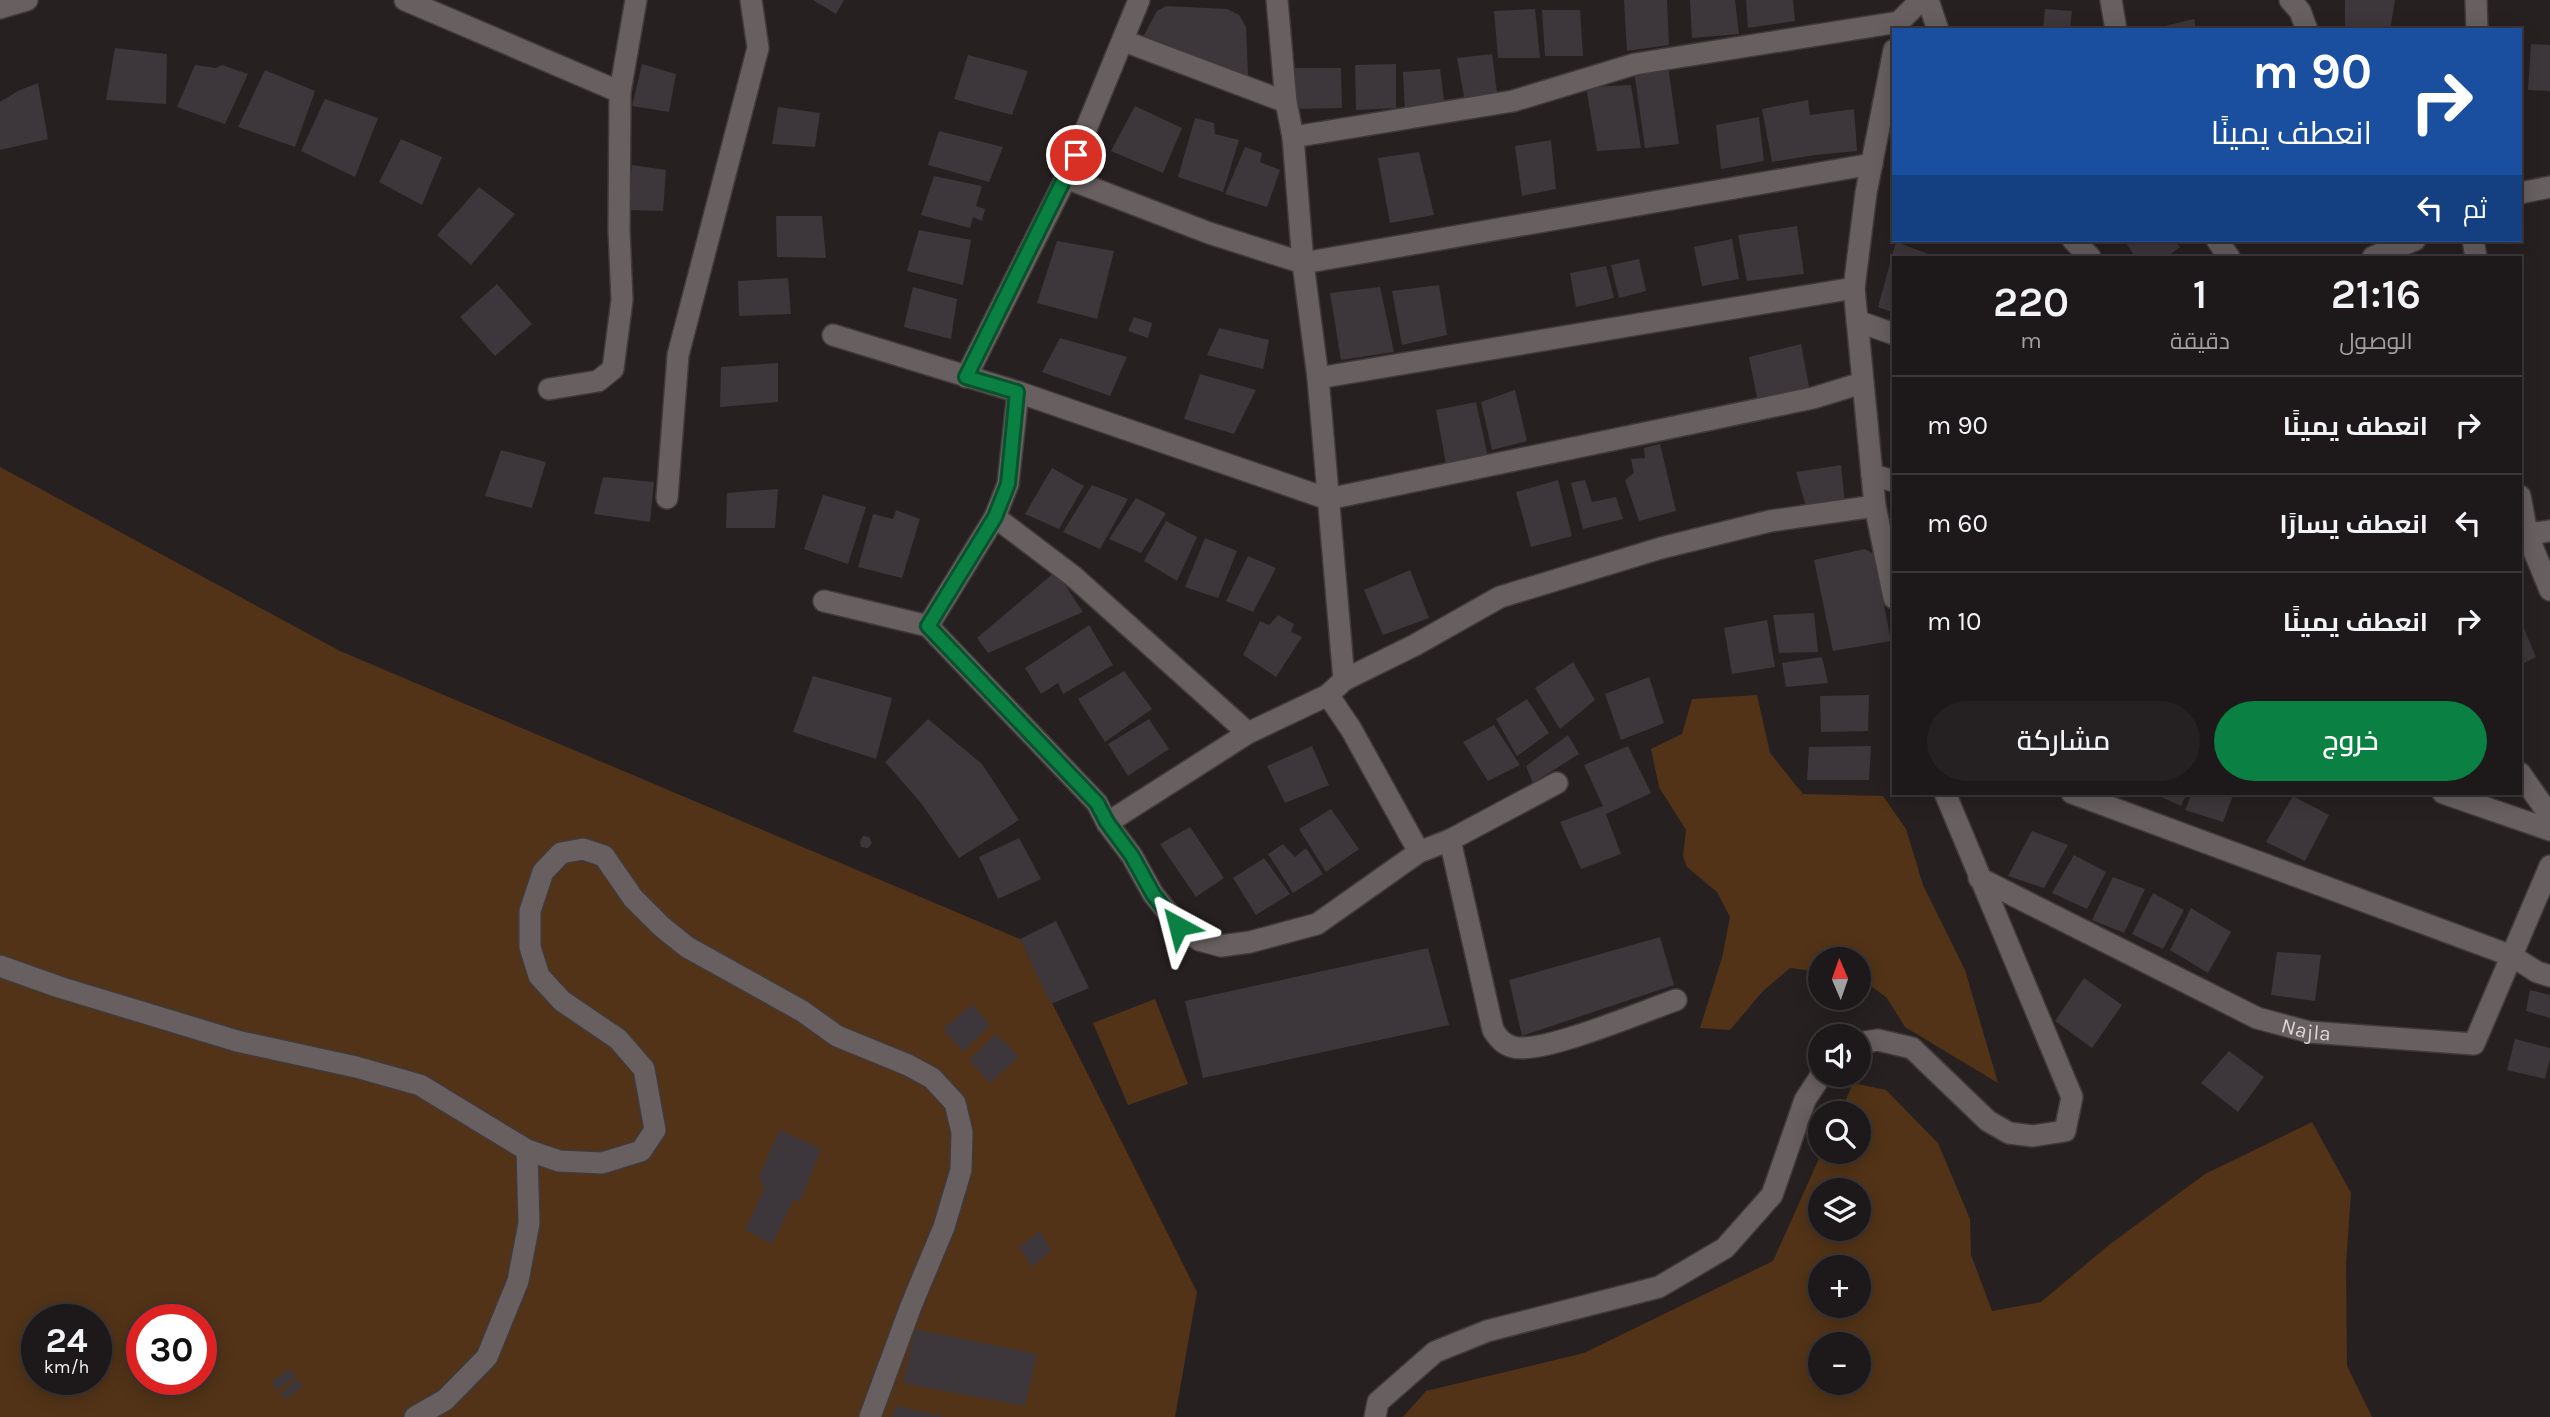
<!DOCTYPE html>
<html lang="ar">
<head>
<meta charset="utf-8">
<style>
  body { margin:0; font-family:Karla,Cairo,sans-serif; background:#252122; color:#f1f3f6; direction:rtl; height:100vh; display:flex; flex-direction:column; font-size:26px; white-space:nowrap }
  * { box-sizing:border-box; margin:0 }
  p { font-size:23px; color:#a0a0a2 }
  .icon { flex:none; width:38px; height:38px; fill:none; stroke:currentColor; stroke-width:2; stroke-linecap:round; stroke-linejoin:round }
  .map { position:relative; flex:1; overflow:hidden; direction:ltr }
  .drawer { position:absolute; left:1892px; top:256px; width:630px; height:539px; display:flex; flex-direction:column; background:#1d1819; border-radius:0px; box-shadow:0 4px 18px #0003,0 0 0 2px #3b3738; direction:rtl }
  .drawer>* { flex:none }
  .top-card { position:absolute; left:1892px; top:28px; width:630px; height:214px; border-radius:0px; box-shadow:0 4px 18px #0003,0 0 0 2px #3b3738; direction:rtl; background:#1a4fa0; color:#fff; overflow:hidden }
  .needle { width:46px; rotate:358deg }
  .controls { position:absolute; left:1808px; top:947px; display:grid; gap:14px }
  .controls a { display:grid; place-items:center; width:63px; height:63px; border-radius:50%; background:#1d1819; box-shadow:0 4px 18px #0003,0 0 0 2px #3b3738; font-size:35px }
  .speed { position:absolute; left:21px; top:1304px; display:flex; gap:14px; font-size:35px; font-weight:700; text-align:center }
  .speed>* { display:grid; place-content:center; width:91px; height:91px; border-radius:50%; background:#1d1819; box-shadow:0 4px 18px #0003,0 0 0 2px #3b3738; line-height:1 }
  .speed small { font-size:18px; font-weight:400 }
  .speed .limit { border:10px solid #d22; background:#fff; color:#111 }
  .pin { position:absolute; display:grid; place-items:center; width:60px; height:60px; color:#fff; margin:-30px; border:4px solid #fff; border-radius:50%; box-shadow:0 2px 7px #0007 }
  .me { position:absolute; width:77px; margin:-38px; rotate:322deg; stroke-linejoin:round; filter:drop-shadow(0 0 5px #0008) }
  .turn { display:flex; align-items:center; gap:24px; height:147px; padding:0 35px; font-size:32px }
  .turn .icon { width:91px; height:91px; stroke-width:2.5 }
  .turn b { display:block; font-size:49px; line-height:60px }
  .then { display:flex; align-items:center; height:66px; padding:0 35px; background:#0003; gap:14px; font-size:26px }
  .eta { display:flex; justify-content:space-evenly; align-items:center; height:119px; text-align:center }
  .eta b { font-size:42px; font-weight:600; line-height:49px }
  .action { display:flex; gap:14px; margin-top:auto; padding:14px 35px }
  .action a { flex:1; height:80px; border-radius:42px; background:#0b8043; color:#fff; font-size:28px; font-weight:600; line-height:80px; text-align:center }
  .action a+a { background:#252122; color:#f1f3f6 }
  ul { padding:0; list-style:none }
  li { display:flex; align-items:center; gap:21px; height:98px; padding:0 35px; border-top:2px solid #3b3738 }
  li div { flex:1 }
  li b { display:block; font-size:26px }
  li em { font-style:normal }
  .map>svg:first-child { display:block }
  .green { fill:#523317; fill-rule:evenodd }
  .building { fill:#3d363a }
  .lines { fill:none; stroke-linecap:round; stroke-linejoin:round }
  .minor-casing { stroke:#403a3b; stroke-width:24 }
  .minor { stroke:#675f60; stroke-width:21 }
  .route-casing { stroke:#07532c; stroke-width:18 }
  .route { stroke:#0b8043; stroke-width:12 }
  .labels { text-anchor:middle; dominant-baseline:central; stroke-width:5; stroke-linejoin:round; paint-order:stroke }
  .street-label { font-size:21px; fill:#dad5d6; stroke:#272021 }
</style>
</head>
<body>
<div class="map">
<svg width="2550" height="1417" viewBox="0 0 2550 1417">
  <rect width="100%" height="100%" fill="#272021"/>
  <!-- green -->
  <g class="green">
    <path d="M0 467 340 651 1020 939 1197 1292 1175 1417H0ZM37 1320H96V1379H37ZM142 1320H201V1379H142Z"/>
    <path d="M1757 695 1770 753 1803 794 1883 796 1906 829 1923 885 1965 970 1998 1083 1905 1027 1887 998 1859 977 1858 959H1820V972L1790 968 1763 991 1730 1030 1700 1028 1722 958 1730 917 1717 892 1687 867 1683 856 1686 830 1659 787 1651 749 1682 734 1692 699Z"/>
    <path d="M1155 999 1188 1084 1128 1105 1093 1023Z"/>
    <path d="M1853 1083 1886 1090 1938 1143 1970 1219 1971 1255 1992 1311 2041 1302 2109 1245 2205 1174 2312 1122 2351 1193 2346 1264 2347 1366 2372 1417H1403L1426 1391 1584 1353 1773 1261 1822 1152H1858V1113H1840ZM1858 1190V1228H1820V1190ZM1820 1267H1858V1306H1820ZM1820 1344H1858V1382H1820Z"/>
  </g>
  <!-- building -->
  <g class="building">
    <path d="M813 0H844L836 14Z"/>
    <path d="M1624 0H1667L1669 45 1627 51Z"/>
    <path d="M1690 0H1735L1739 34 1692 38Z"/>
    <path d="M1746 0H1793L1795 21 1748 28Z"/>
    <path d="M2345 0H2395L2390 30H2345Z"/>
    <path d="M1166 6 1227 9 1239 15 1246 27 1248 77 1143 43 1144 35 1157 11Z"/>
    <path d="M1535 9 1540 58H1498L1494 11Z"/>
    <path d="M2045 9 2072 11 2070 30H2043Z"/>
    <path d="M1542 10H1580L1583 56H1545Z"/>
    <path d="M2194 19 2196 30H2152V29Z"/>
    <path d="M2531 44 2550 45V91L2528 90Z"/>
    <path d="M115 48 167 54 166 104 106 100Z"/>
    <path d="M1492 54 1497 93 1464 97 1457 58Z"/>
    <path d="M968 55 1028 71 1012 115 954 99Z"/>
    <path d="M642 64 676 74 669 112 632 106Z"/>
    <path d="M1396 64V108L1356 110 1355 65Z"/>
    <path d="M195 65 216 68 222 65 248 74 225 124 177 107Z"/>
    <path d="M1668 66 1679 144 1645 148 1634 71Z"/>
    <path d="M1294 68H1341L1342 108 1294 109Z"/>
    <path d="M1440 69 1445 106 1405 112 1403 72Z"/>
    <path d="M265 70 315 91 295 147 238 127Z"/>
    <path d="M38 83 48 139 0 150V102L18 91Z"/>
    <path d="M1631 85 1641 148 1597 151 1586 87Z"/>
    <path d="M325 99 378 118 355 177 301 151Z"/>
    <path d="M1808 100 1810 115 1854 109 1857 151 1815 155 1772 162 1762 109Z"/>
    <path d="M1135 106 1182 128 1163 173 1111 151Z"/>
    <path d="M778 107 820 113 815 147 772 144Z"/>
    <path d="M1759 117 1764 161 1721 169 1716 125Z"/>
    <path d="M1195 118 1214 123 1215 134 1239 140 1223 192 1178 177Z"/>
    <path d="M939 131 1003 147 989 182 928 165Z"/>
    <path d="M401 139 442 157 422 205 379 182Z"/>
    <path d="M1551 140 1556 189 1522 196 1515 146Z"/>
    <path d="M1245 147 1262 153 1260 162 1280 170 1267 207 1225 194Z"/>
    <path d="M1419 152 1434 215 1390 223 1378 158Z"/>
    <path d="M632 165 666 170 663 211 628 210Z"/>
    <path d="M934 176 982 186 976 206 985 209 982 221 973 217 970 228 921 215Z"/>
    <path d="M479 187 515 214 471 265 437 235Z"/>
    <path d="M776 216H822L826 258 777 257Z"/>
    <path d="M1797 226 1804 274 1747 281 1738 235Z"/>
    <path d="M919 230 971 240 963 285 907 271Z"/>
    <path d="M1732 239 1739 279 1702 286 1694 247Z"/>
    <path d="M2124 240H2174L2180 247 2167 257H2135Z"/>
    <path d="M1057 241 1114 251 1097 319 1037 303Z"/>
    <path d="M1896 242 1937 257H1894V313L1878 307Z"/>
    <path d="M1639 259 1646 291 1619 298 1611 265Z"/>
    <path d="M1606 266 1614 298 1576 307 1570 273Z"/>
    <path d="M788 278 791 314 739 316 738 281Z"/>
    <path d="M497 284 532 324 495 356 460 317Z"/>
    <path d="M1439 285 1447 335 1402 345 1392 291Z"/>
    <path d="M913 287 957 299 951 339 904 327Z"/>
    <path d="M1380 287 1394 352 1341 360 1330 293Z"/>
    <path d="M1134 317 1152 323 1148 338 1128 331Z"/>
    <path d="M1219 328 1269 340 1263 369 1207 355Z"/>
    <path d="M1060 338 1127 357 1110 396 1042 372Z"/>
    <path d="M1801 344 1810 392 1758 403 1749 357Z"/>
    <path d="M778 363V402L720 407 721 367Z"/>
    <path d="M1200 374 1256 390 1234 434 1184 419Z"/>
    <path d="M1515 390 1527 441 1492 450 1481 402Z"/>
    <path d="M1476 402 1488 457 1446 464 1436 410Z"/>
    <path d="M1660 444 1676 511 1639 521 1625 480 1634 473 1631 459 1645 458 1644 448Z"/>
    <path d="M501 450 546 462 532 508 485 496Z"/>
    <path d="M1841 465 1845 505 1807 510 1796 472Z"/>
    <path d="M1052 468 1084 486 1059 529 1025 514Z"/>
    <path d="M603 477 654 482 650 522 594 514Z"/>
    <path d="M1558 480 1572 536 1531 547 1516 492Z"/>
    <path d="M1585 480 1592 502 1616 497 1623 519 1583 529 1571 483Z"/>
    <path d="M1092 485 1128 499 1100 549 1063 532Z"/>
    <path d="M778 489 775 528H726L727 493Z"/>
    <path d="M823 495 866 507 848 564 804 549Z"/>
    <path d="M1136 498 1166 513 1141 553 1109 539Z"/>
    <path d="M896 510 920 519 902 578 858 567 873 514 893 519Z"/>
    <path d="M1166 521 1197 537 1177 581 1144 561Z"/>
    <path d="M1205 538 1237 551 1218 598 1185 587Z"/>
    <path d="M1865 549 1874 554 1891 641 1833 651 1814 560Z"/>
    <path d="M1248 556 1276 568 1253 612 1226 601Z"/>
    <path d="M1410 570 1429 618 1383 635 1364 590Z"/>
    <path d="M1056 571 1083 612 988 653 977 638Z"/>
    <path d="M1814 613 1818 652 1779 653 1773 615Z"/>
    <path d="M1278 615 1294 624 1291 632 1302 637 1276 677 1243 655 1260 621 1269 625Z"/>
    <path d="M2520 619 2536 657 2520 665Z"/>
    <path d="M1767 620 1775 667 1732 674 1724 628Z"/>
    <path d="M1089 625 1113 665 1063 694 1058 683 1041 694 1025 668Z"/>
    <path d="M1822 657 1828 683 1786 687 1782 663Z"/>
    <path d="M1573 662 1595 700 1560 729 1535 688Z"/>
    <path d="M1124 671 1152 709 1105 742 1078 699Z"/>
    <path d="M813 676 892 698 876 759 793 732Z"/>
    <path d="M1649 677 1664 723 1621 740 1605 694Z"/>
    <path d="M1869 695 1868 731 1821 732 1820 696Z"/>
    <path d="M1527 699 1549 733 1517 756 1496 719Z"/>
    <path d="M928 719 982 764 1019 820 959 858 921 803 885 762Z"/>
    <path d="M1149 719 1169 749 1128 776 1108 744Z"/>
    <path d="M1494 725 1520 765 1488 781 1463 742Z"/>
    <path d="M1568 735 1579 754 1533 783 1526 766Z"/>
    <path d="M1312 746 1329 785 1285 803 1267 766Z"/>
    <path d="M1628 746 1651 793 1606 814 1621 854 1581 869 1560 822 1603 806 1584 765Z"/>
    <path d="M1871 746 1869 780H1807L1809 747Z"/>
    <path d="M2153 793H2187L2181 806Z"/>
    <path d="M2192 793H2234L2223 822 2185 810Z"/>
    <path d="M2293 796 2329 815 2305 861 2266 842Z"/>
    <path d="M1331 809 1359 849 1326 872 1299 829Z"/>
    <path d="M1190 827 1224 878 1196 897 1160 844Z"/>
    <path d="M2032 831 2068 845 2044 888 2008 876Z"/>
    <path d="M863 836 869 837 872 843 868 848 861 847 860 842Z"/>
    <path d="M1019 838 1041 879 998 899 979 857Z"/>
    <path d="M1283 844 1295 857 1306 848 1323 874 1293 893 1268 854Z"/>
    <path d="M2074 855 2106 872 2087 909 2052 893Z"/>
    <path d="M1264 858 1290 894 1256 915 1233 878Z"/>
    <path d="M2113 877 2145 889 2124 933 2092 920Z"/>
    <path d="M2153 893 2184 910 2163 949 2132 934Z"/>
    <path d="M2191 908 2231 932 2208 973 2170 950Z"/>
    <path d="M1056 921 1089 988 1051 1004 1020 939Z"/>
    <path d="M1660 937 1674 985 1522 1036 1509 980Z"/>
    <path d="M1428 948 1449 1025 1203 1078 1185 1001Z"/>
    <path d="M2277 952 2321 955 2315 1001 2271 995Z"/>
    <path d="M2084 978 2122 1005 2092 1048 2055 1021Z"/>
    <path d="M2530 990 2550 995V1018L2526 1011Z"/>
    <path d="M972 1004 990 1025 963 1052 943 1029Z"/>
    <path d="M996 1034 1019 1057 990 1083 969 1060Z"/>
    <path d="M2515 1039 2550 1048V1059L2545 1079 2507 1070Z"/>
    <path d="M2229 1051 2264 1077 2238 1112 2201 1083Z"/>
    <path d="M780 1130 821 1149 800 1202 794 1200 772 1244 745 1230 764 1189 759 1176Z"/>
    <path d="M1040 1231 1051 1251 1032 1267 1019 1247Z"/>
    <path d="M915 1329 1037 1354 1025 1406 903 1383Z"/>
    <path d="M289 1369 296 1377 276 1391 272 1382Z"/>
    <path d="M298 1379 303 1386 285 1400 281 1393Z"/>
    <path d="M896 1406 942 1416V1417H892Z"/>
  </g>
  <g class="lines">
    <defs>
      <g id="minor">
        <path d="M405 0 620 92"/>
        <path d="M1277 0 1286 102 1293 137 1303 263 1318 378 1344 680"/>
        <path d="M1928 0 1938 30"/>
        <path d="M2111 0 2116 30"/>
        <path d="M2290 0 2300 11 2307 30"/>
        <path d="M2476 0 2477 30"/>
        <path d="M0 8 27 0"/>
        <path d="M1124 41 1286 102"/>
        <path d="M1894 50 1866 193 1854 288 1875 506 1894 598"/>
        <path d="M1293 137 1513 101 1635 64 1899 22 1921 0"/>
        <path d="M1066 178 1209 233 1303 263 1872 164"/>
        <path d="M2520 193 2550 187"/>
        <path d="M2073 240 2090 257"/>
        <path d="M2217 240 2229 257"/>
        <path d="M2473 240 2476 257"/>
        <path d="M2373 257 2415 240"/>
        <path d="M1857 321 1894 334"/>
        <path d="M833 335 1018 392 1328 499 1813 398 1862 383"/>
        <path d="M966 377 1066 178 1139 0"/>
        <path d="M1318 378 1854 288"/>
        <path d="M549 389 598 381 613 369 622 300 619 229 620 92 636 0"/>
        <path d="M1872 475 1894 481"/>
        <path d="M2520 496 2527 534 2550 590"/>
        <path d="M667 498 678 355 758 48 751 0"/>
        <path d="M995 517 1073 576 1248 733"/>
        <path d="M2527 534 2550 531"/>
        <path d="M824 601 928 626 995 517 1008 484 1018 392"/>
        <path d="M928 626 1097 803 1107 823 1132 856 1153 894 1178 925 1199 940 1221 946 1250 942 1317 924 1419 852 1450 840 1557 783"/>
        <path d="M1328 695 1351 729 1419 852"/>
        <path d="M2520 773 2550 816"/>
        <path d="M2072 793 2512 956 2537 972 2550 976"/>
        <path d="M2443 793 2550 830"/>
        <path d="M1107 823 1248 733 1328 695 1344 680 1415 645 1500 597 1661 548 1770 521 1875 506"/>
        <path d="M1450 840 1493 1030C1499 1039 1503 1044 1513 1047 1541 1055 1644 1011 1676 1000"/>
        <path id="s1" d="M1979 878 2257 1018 2309 1032 2474 1044 2550 866"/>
        <path d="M0 966 59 987 237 1041 356 1067 420 1085 527 1150 559 1161 602 1163 641 1151 655 1130 644 1069 618 1039 562 1001 539 976 530 947V911L543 872 561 853 583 849 604 856 633 898 661 926 687 947 802 1011 837 1036 908 1065 932 1078 955 1103 962 1132 961 1170 944 1227 911 1306 870 1417"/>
        <path d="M1858 1043 1878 1040 1912 1048 1988 1121 2009 1133 2033 1136 2065 1131 2072 1097 1945 793"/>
        <path d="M415 1417 445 1400 487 1357 518 1281 529 1223 527 1150"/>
        <path d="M1375 1417 1378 1402 1435 1352 1487 1331 1659 1287 1725 1248 1772 1195 1805 1100 1822 1074"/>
      </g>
    </defs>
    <!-- minor casing -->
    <use href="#minor" class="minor-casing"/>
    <!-- minor -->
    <use href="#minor" class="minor"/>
  </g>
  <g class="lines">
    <defs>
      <path id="route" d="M1076 155 966 377 1017 392 1008 484 995 517 928 626 1097 803 1107 822 1132 856 1153 894 1178 926"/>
    </defs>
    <!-- route casing -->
    <use href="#route" class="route-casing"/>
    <!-- route -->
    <use href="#route" class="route"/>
  </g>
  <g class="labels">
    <!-- street labels -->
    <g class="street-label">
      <text stroke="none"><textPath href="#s1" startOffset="362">Najla</textPath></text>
    </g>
  </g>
</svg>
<div class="controls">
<a><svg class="needle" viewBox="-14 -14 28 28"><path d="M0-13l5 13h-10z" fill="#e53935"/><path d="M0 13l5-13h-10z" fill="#a0a0a2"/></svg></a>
<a><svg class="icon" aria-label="sound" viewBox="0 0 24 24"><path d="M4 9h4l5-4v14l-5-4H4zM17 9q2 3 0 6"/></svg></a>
<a><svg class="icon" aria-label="search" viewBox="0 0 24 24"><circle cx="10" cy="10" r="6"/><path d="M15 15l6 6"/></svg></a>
<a><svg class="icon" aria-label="layers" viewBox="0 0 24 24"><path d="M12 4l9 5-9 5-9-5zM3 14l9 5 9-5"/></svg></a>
<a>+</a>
<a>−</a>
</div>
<div class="speed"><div>24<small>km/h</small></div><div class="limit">30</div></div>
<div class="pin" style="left:1076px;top:155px;background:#d93025"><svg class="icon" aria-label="arrive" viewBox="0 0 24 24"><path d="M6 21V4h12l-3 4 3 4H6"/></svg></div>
<svg class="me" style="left:1178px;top:926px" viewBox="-20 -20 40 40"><path d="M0-17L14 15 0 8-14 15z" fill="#0b8043" stroke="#fff" stroke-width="4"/></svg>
<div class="top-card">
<div class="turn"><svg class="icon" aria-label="right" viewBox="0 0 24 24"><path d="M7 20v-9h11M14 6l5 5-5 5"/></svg><div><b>90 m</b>انعطف يمينًا</div></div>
<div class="then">ثم<svg class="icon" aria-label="left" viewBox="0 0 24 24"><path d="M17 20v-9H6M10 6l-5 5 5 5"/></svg></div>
</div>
<section class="drawer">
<div class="eta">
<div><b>21:16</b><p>الوصول</p></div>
<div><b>1</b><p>دقيقة</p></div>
<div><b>220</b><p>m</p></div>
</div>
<ul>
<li><svg class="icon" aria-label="right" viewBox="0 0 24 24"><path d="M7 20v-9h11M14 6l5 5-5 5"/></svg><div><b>انعطف يمينًا</b></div><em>90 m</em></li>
<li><svg class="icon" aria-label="left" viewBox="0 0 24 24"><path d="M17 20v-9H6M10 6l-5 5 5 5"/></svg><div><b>انعطف يسارًا</b></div><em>60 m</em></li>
<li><svg class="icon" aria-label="right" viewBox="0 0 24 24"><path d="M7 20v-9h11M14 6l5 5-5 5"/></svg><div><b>انعطف يمينًا</b></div><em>10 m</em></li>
</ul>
<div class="action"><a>خروج</a><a>مشاركة</a></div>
</section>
</div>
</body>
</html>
